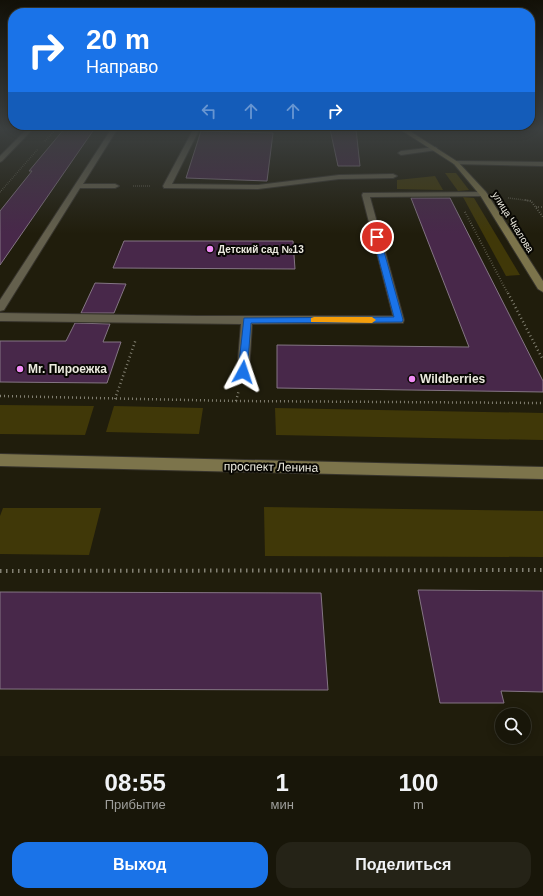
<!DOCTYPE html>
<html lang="ru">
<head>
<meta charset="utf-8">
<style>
  body { margin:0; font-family:Helvetica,sans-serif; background:#252317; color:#f1f3f6; height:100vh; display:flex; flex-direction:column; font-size:15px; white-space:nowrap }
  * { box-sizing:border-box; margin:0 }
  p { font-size:13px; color:#9f9f9c }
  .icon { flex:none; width:22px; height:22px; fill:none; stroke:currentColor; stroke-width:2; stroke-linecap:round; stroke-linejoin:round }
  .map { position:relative; height:756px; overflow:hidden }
  .side { display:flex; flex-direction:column; background:#181609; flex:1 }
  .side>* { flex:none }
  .banner { position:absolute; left:8px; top:8px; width:527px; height:122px; border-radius:16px; box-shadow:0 2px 10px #0003,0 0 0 1px #36352a; background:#1a73e8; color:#fff; overflow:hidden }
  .buttons { position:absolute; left:495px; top:708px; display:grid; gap:8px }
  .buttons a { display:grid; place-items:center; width:36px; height:36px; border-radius:50%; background:#181609; box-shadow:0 2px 10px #0003,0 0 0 1px #36352a; font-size:20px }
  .pin { position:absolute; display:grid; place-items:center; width:34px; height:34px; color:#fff; margin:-17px; border:2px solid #fff; border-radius:50%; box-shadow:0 1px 4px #0007 }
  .me { position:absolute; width:44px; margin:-22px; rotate:5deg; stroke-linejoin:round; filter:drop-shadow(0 0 3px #0008) }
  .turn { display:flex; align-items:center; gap:14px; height:84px; padding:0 12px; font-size:18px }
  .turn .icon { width:52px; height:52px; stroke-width:2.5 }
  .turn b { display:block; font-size:28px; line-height:34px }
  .lanes { display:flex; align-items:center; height:38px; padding:0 12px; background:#0003; justify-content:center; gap:20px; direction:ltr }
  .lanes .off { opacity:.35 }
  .eta { display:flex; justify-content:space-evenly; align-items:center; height:68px; text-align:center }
  .eta b { font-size:24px; font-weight:800; line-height:28px }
  .button { display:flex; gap:8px; margin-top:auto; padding:8px 12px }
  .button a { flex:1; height:46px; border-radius:16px; background:#1a73e8; color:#fff; font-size:16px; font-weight:800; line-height:46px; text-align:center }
  .button a+a { background:#252317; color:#f1f3f6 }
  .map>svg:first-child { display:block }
  .green { fill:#403808 }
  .building { fill:#48284a; stroke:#847584 }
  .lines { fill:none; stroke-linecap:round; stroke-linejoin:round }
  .lane-casing { stroke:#37342c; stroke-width:2 }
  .street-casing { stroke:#37342c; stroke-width:2 }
  .secondary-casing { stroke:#37342c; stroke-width:2 }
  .path-far3 { stroke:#838173; stroke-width:1.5; stroke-dasharray:0.5 1.5; stroke-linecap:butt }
  .path-far2 { stroke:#838173; stroke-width:2; stroke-dasharray:0.5 2; stroke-linecap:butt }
  .path-far1 { stroke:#838173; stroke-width:2.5; stroke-dasharray:1 3; stroke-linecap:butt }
  .path { stroke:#838173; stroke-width:4; stroke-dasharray:1.5 4.5; stroke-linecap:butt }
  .lane { fill:#64604d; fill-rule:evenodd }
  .street { fill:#64604d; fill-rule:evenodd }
  .secondary { fill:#7c744b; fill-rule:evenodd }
  .route { fill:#1a73e8; stroke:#114b97 }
  .slow { fill:#f59e0b }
  .poi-dot { fill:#f08bf5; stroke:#080703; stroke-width:1.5 }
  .labels { text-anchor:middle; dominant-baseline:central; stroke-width:4; stroke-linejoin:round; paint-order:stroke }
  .far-street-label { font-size:10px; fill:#ebe9de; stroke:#080703 }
  .far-poi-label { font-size:10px; font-weight:bold; fill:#ebe9de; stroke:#080703; text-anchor:start }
  .poi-label { font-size:12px; font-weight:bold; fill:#ebe9de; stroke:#080703; text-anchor:start }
  .street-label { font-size:12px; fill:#ebe9de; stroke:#080703 }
</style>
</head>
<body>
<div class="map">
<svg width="543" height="756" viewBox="0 0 543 756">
  <rect width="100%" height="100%" fill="#201d0c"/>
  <!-- green -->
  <g class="green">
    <path d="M445 173H456L469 190 458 191Z"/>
    <path d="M435 176 443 190 397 189V180Z"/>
    <path d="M463 197 474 198 520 275 506 276Z"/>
    <path d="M0 405 94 406 85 435 0 434Z"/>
    <path d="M114 406 203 408 199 434 106 432Z"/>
    <path d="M275 408 543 413V440L276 435Z"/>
    <path d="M264 507 543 511V557L265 556Z"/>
    <path d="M3 508H101L89 555 0 554V516Z"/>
  </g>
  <!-- building -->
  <g class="building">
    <path d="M65 128H95L0 265V211L32 171H29Z"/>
    <path d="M330 129H356L360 166H338Z"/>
    <path d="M201 131 273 133 267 181 186 178Z"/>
    <path d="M411 198H450L543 381V392L277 388V345L469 347Z"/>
    <path d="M124 241H293L295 269 113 268Z"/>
    <path d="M95 283 126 284 114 313H81Z"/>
    <path d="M75 323 110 324 103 342H121L107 383 0 382V341H66Z"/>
    <path d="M418 590 543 591V692L501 691 504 703H440Z"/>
    <path d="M0 592 321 593 328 690 0 689Z"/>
  </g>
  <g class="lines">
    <defs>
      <g id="lane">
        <path d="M112 128H118L83 184H115L119 186 115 188H80L4 310 0 311V300Z"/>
        <path d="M194 128H200L172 184 258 185 339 175 393 174 397 176 393 178 339 179 258 189 164 188 163 186Z"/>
        <path d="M435 147 437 148V150L401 155 398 153 401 151Z"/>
        <path d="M456 161 543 162V166L454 164 453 163Z"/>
        <path d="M483 192 487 194 486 196 370 197 404 320 403 323 252 324 249 372 247 375 243 376 239 375 237 372 241 324 0 321V313L198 316H393L362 195 363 193Z"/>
      </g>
      <path id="street" d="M28 128H34L2 161 0 162V156Z"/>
      <g id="secondary">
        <path d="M398 128H405L458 162 486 192 543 281V292L538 289 480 195 454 164Z"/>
        <path d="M0 454 543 467V479L0 466Z"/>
      </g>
    </defs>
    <!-- lane casing -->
    <use href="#lane" class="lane-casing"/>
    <!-- street casing -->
    <use href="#street" class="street-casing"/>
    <!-- secondary casing -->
    <use href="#secondary" class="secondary-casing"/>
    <!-- path-far3 -->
    <g class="path-far3">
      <path d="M45 141 57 128"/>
      <path d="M133 186H150"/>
      <path d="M0 192 38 149"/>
      <path d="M508 198 531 201"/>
    </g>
    <!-- path-far2 -->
    <g class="path-far2">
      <path d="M525 200 531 201 543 217"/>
      <path d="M536 207H543"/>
      <path d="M465 212 508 294"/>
    </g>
    <!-- path-far1 -->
    <g class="path-far1">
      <path d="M508 293 543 360"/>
      <path d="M0 396 236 401 543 403"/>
      <path d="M115 399 136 339"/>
      <path d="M236 401 239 390"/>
    </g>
    <!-- path -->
    <path class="path" d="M0 571 543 570"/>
    <!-- lane -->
    <use href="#lane" class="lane"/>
    <!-- street -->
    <use href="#street" class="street"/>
    <!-- secondary -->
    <use href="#secondary" class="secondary"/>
  </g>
  <!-- sky -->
  <linearGradient id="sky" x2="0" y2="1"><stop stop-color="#121007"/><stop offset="0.55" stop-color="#3c4040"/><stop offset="1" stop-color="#3c4040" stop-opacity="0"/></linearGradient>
  <rect width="543" height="234" fill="url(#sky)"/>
  <!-- route -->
  <path class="route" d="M374 235 380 237 403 320 402 322 251 323 247 372 243 375 239 374 238 372 244 318 394 317 373 237Z"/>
  <!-- slow -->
  <path class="slow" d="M314 317H372L376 320 372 323 311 322V318Z"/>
  <!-- markers -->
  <g class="poi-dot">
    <circle cx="210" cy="249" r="4"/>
    <circle cx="20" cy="369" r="4"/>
    <circle cx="412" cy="379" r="4"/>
  </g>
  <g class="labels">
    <!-- far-street labels -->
    <g class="far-street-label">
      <text transform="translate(513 222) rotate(58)">улица Чкалова</text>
    </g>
    <!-- far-poi labels -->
    <g class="far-poi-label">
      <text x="218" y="249">Детский сад №13</text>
    </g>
    <!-- poi labels -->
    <g class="poi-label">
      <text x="28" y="369">Mr. Пироежка</text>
      <text x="420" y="379">Wildberries</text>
    </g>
    <!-- street labels -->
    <g class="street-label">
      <text transform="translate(271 467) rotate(1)">проспект Ленина</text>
    </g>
  </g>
</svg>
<div class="buttons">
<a><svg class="icon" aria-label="search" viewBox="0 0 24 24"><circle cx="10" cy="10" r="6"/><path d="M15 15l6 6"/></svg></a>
</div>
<div class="pin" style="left:377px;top:237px;background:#d93025"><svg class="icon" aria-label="arrive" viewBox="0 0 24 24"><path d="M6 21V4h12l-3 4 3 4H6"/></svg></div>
<svg class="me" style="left:243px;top:372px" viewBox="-20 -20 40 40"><path d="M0-17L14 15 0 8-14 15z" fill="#1a73e8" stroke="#fff" stroke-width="4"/></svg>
<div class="banner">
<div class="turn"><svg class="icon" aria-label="right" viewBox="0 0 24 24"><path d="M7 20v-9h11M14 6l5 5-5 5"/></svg><div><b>20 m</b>Направо</div></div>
<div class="lanes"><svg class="icon off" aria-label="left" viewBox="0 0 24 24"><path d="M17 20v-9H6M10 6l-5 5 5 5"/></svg><svg class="icon off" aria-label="ahead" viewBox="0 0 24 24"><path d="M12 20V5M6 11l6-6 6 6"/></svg><svg class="icon off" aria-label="ahead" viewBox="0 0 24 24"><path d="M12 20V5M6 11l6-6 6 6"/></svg><svg class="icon" aria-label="right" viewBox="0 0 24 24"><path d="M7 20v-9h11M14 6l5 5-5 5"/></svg></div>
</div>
</div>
<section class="side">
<div class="eta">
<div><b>08:55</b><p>Прибытие</p></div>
<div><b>1</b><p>мин</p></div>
<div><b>100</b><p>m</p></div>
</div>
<div class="button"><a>Выход</a><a>Поделиться</a></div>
</section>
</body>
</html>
